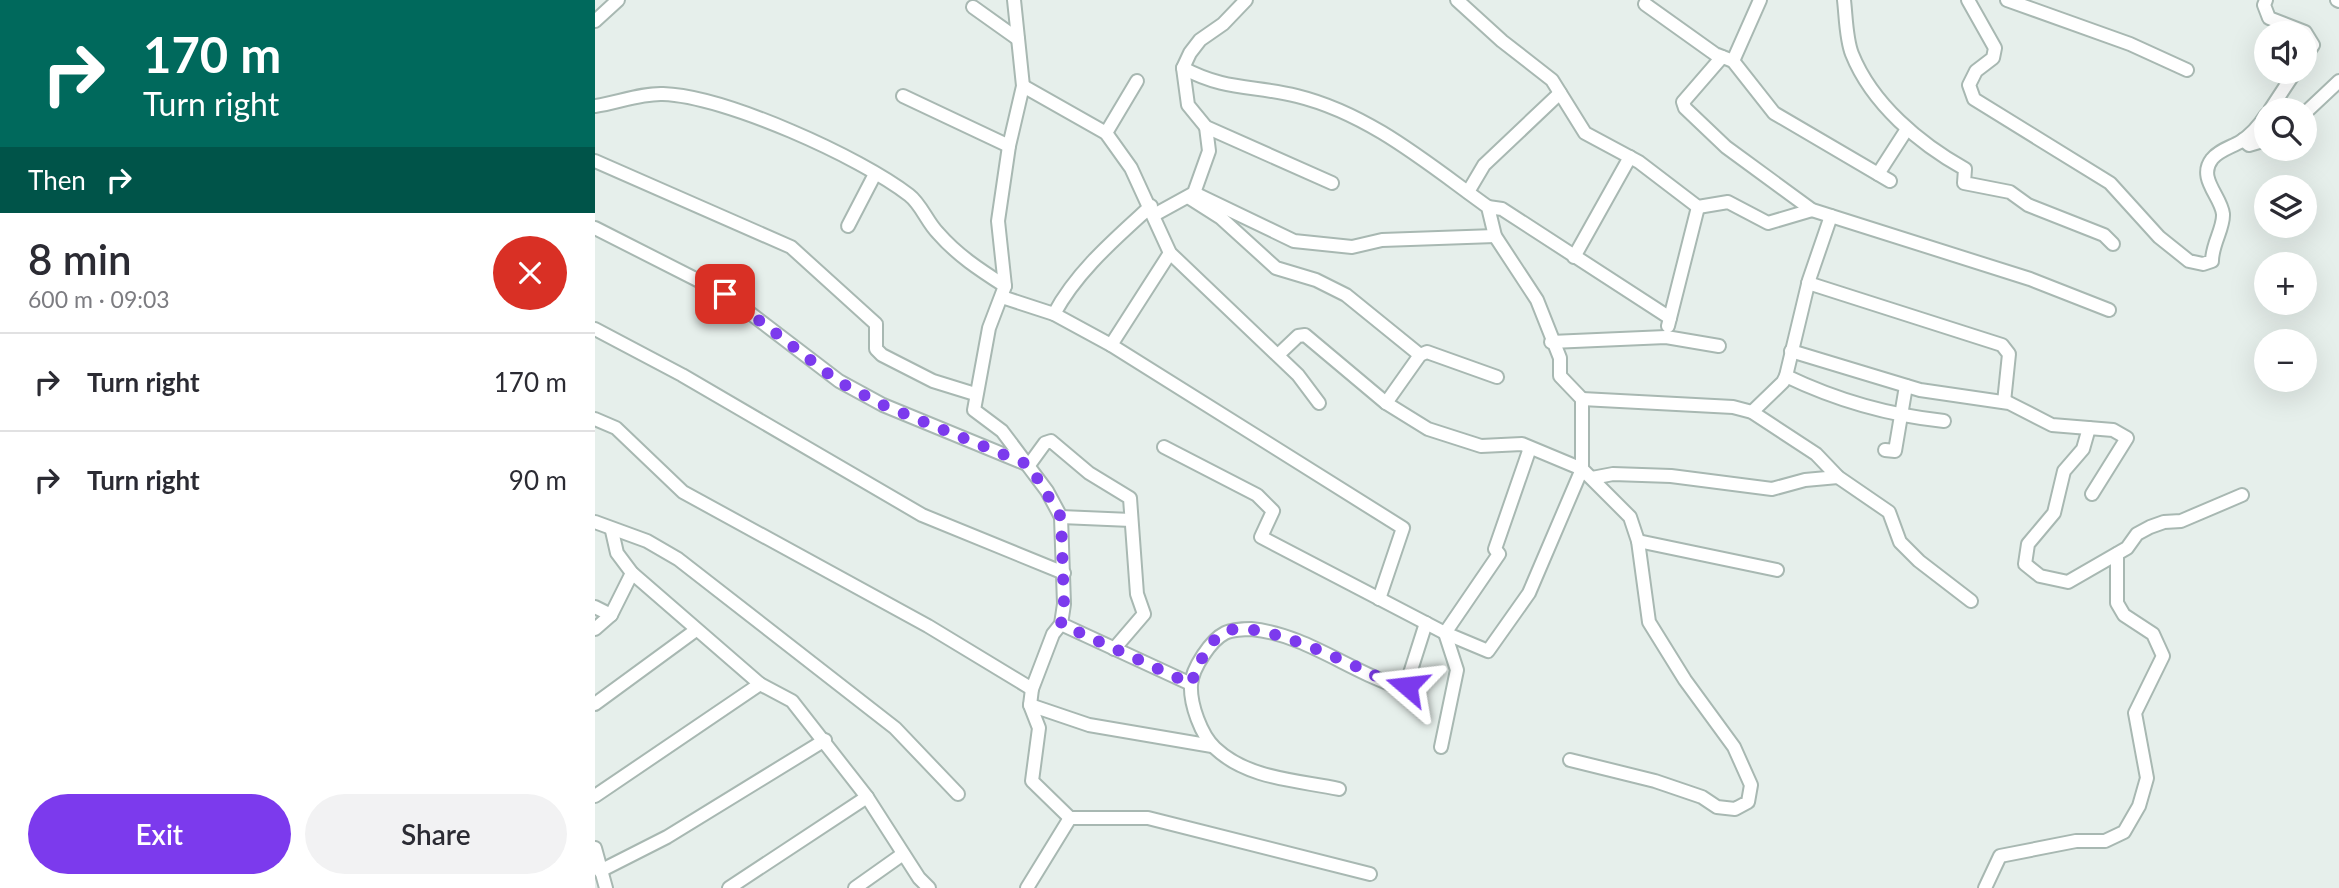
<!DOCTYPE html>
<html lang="en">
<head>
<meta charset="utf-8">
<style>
  body { margin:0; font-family:Lato,sans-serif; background:#f2f2f3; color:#2b2b33; height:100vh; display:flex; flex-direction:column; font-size:26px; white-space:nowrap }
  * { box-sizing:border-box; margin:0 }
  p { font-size:23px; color:#7c7c81 }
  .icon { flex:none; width:38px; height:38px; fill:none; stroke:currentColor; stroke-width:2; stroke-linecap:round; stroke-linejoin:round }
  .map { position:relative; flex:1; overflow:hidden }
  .side { display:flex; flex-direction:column; background:#fff; width:595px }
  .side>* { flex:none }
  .top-card { background:#00695c; color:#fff; overflow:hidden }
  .tools { position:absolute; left:1659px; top:21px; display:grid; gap:14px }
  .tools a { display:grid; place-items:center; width:63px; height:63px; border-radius:50%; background:#fff; box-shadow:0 7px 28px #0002; font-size:35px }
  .pin { position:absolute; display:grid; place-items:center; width:60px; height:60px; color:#fff; margin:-30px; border-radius:14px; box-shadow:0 4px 10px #0006 }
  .me { position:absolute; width:77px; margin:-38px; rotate:287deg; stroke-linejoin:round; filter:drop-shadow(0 0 5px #0008) }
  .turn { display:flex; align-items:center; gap:24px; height:147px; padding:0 28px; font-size:32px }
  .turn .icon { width:91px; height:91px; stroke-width:2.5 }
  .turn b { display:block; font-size:49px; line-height:60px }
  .then { display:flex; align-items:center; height:66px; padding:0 28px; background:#0003; gap:14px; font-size:26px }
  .round { display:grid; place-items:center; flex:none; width:74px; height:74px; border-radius:37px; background:#f2f2f3 }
  .headline { display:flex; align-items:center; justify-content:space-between; height:119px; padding:0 28px }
  h1 { font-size:42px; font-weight:600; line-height:52px }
  .button { display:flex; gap:14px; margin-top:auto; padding:14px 28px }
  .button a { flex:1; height:80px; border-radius:42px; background:#7c3aed; color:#fff; font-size:28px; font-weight:600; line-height:80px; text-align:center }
  .button a+a { background:#f2f2f3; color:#2b2b33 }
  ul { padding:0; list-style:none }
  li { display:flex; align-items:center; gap:21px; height:98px; padding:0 28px; border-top:2px solid #e1e1e2 }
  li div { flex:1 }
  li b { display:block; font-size:26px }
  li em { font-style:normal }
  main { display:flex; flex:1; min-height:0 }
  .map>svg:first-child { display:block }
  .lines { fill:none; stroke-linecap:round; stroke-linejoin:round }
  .street-casing { stroke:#a8b8b2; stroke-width:16 }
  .street { stroke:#fff; stroke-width:12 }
  .route { stroke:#7c3aed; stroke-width:12; stroke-dasharray:0 21.6 }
</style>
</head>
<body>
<main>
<section class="side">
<div class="top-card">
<div class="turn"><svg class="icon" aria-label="right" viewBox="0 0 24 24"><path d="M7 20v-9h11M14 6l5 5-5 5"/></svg><div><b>170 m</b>Turn right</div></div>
<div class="then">Then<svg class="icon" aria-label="right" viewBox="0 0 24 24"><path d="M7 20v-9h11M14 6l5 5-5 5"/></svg></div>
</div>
<div class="headline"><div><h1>8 min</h1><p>600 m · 09:03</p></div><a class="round" style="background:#d93025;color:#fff"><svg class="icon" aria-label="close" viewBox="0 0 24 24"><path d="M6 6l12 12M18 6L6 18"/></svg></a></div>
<ul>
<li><svg class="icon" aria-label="right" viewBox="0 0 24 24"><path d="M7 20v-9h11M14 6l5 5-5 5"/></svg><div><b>Turn right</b></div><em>170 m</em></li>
<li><svg class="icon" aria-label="right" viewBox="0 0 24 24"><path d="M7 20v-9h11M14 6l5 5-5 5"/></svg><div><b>Turn right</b></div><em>90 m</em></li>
</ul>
<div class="button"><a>Exit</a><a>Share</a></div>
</section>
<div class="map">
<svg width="1744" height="888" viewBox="0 0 1744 888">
  <rect width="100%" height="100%" fill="#e6efeb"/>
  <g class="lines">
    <defs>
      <g id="street">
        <path d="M419 0 428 86 414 146 403 221 410 286 394 328 379 410 407 431 452 491 466 517 469 604 466 624 458 634 437 689 435 705 444 728 437 781 475 818"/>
        <path d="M651 0 628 24 605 40 595 53 588 68 593 105 611 127 737 183"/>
        <path d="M862 0 907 41 957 80 990 133 1044 162 1103 207 1133 202 1173 223 1217 210"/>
        <path d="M1249 0C1251 17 1251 39 1257 54 1277 104 1325 144 1370 169L1369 183 1415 192 1433 205 1509 235 1518 244"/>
        <path d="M1373 0 1400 48 1398 58 1381 71 1374 85 1379 99 1515 183 1564 237 1594 261 1608 264 1617 261C1617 244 1629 228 1628 214 1626 196 1602 178 1617 159 1623 151 1636 147 1645 142 1656 135 1664 126 1671 115"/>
        <path d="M1412 0 1535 44 1592 70"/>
        <path d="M1671 0 1669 5 1674 18 1710 32 1718 45 1710 57"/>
        <path d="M1742 0 1744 1"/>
        <path d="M1050 4 1120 54 1138 61 1179 113 1295 181"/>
        <path d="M378 7 423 39"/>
        <path d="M0 21 23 0"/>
        <path d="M1127 57 1088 102 1090 108 1131 147 1217 210 1435 279 1514 310"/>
        <path d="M1138 61 1165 0"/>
        <path d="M588 68C631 91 658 85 702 96 775 114 833 164 893 207L900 236 942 300 965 358V376L987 399V469L1035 517 1043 541 1054 622 1090 680 1139 747 1156 785 1153 802 1140 809 1122 807 1107 797 1060 781 975 760"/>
        <path d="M428 86 511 133 536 168 575 253 703 375 724 403"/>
        <path d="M308 96 414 146"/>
        <path d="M0 106C22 103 46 93 68 94 130 96 265 157 314 195 326 204 332 222 343 233 362 255 385 270 410 286"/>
        <path d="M1675 110 1700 72"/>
        <path d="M1710 113 1744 81"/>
        <path d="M511 133 542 81"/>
        <path d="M1648 140 1654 145 1671 140"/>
        <path d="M0 161 196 247 281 324V349L287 355 338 381 380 394"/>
        <path d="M1283 174 1312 129"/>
        <path d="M873 192 889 165 965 93"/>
        <path d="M599 193 699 241 757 247 787 240 900 236"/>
        <path d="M593 197 626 218 681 268 721 280 751 295 825 355"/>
        <path d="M893 207 907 209 1075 318"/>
        <path d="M559 215 599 193 614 151 611 127"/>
        <path d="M253 226 280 174"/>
        <path d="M0 228 130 294 244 381 288 405 434 465 450 443 456 441 494 473 535 498 542 594 549 614 519 649"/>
        <path d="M979 257 1035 157"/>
        <path d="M1213 283 1407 345 1414 354 1409 402"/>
        <path d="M407 297 459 314 516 345 808 528 784 599"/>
        <path d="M459 314C482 271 520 239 556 206"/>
        <path d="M1073 326 1103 207"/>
        <path d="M0 329 87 375 327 515 469 573"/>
        <path d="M956 342 1071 337 1124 346"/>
        <path d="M516 345 575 253"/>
        <path d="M1196 351 1325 390 1414 403 1457 425 1518 430 1532 438 1497 494"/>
        <path d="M1191 376C1243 401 1292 415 1349 421"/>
        <path d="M987 399 1138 407 1157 412 1221 454 1243 477 1294 512 1305 542 1324 561 1376 601"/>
        <path d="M791 403 825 355 832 352 902 377"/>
        <path d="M1157 412 1188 382 1191 376 1214 280 1236 216"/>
        <path d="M0 419 21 428 88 492 333 626 437 689"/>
        <path d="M1494 428 1488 449 1469 471 1459 513 1433 544 1430 564 1445 576 1473 582 1532 548 1542 534 1555 527 1569 522 1586 521 1647 495"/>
        <path d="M569 447 662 495 678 511 666 537 850 633 893 651 934 593 987 469 927 444 886 446 833 429 791 403 710 335 703 336 683 355"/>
        <path d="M1290 450 1300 451 1311 386"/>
        <path d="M997 478 1018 474 1076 476 1177 489 1210 480 1243 477"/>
        <path d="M466 517 536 520"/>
        <path d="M0 522 52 541 83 559 300 728 363 794"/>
        <path d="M17 531 22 553 37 573 165 684 197 701 272 797 324 878 334 888"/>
        <path d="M1043 541 1182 570"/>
        <path d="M0 607 16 615"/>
        <path d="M466 624 596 684"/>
        <path d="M0 629 16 615 37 573"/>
        <path d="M0 704 101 630"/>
        <path d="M435 705 494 725 617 746"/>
        <path d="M846 747 862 670 850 633 904 554 900 549 935 448"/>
        <path d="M744 789C701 780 653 779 620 748 606 735 595 704 596 685 597 668 616 640 630 633 636 630 650 629 656 629 711 634 758 674 810 689L831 623"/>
        <path d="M0 796 165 684"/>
        <path d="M475 818H553L775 874"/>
        <path d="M0 848 11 888"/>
        <path d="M5 871 72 837 230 740"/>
        <path d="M134 888 272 797"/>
        <path d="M260 888 308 854"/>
        <path d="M432 888 475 818"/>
        <path d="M1390 888 1405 856 1481 841H1510L1529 832 1544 806 1552 778 1540 713 1568 656 1558 634 1529 615 1522 603V554"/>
      </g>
    </defs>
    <!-- street casing -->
    <use href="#street" class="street-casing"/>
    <!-- street -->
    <use href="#street" class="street"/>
  </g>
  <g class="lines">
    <!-- route -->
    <path class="route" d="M130 294 244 382 288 405 434 465 466 517 469 604 466 624 596 684C602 667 614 638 632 631 668 618 770 671 806 688L812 686"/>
  </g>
</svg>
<div class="tools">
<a><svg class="icon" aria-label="sound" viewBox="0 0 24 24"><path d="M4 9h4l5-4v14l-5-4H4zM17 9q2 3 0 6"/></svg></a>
<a><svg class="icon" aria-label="search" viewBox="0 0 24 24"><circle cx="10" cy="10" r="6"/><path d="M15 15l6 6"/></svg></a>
<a><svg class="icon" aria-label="layers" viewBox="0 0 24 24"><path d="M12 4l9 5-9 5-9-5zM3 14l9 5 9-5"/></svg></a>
<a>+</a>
<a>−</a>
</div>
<div class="pin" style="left:130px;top:294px;background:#d93025"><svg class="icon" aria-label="arrive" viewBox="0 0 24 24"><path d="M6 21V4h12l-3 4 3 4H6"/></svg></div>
<svg class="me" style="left:812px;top:686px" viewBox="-20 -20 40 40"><path d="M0-17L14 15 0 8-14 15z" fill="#7c3aed" stroke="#fff" stroke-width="4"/></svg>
</div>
</main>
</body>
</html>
